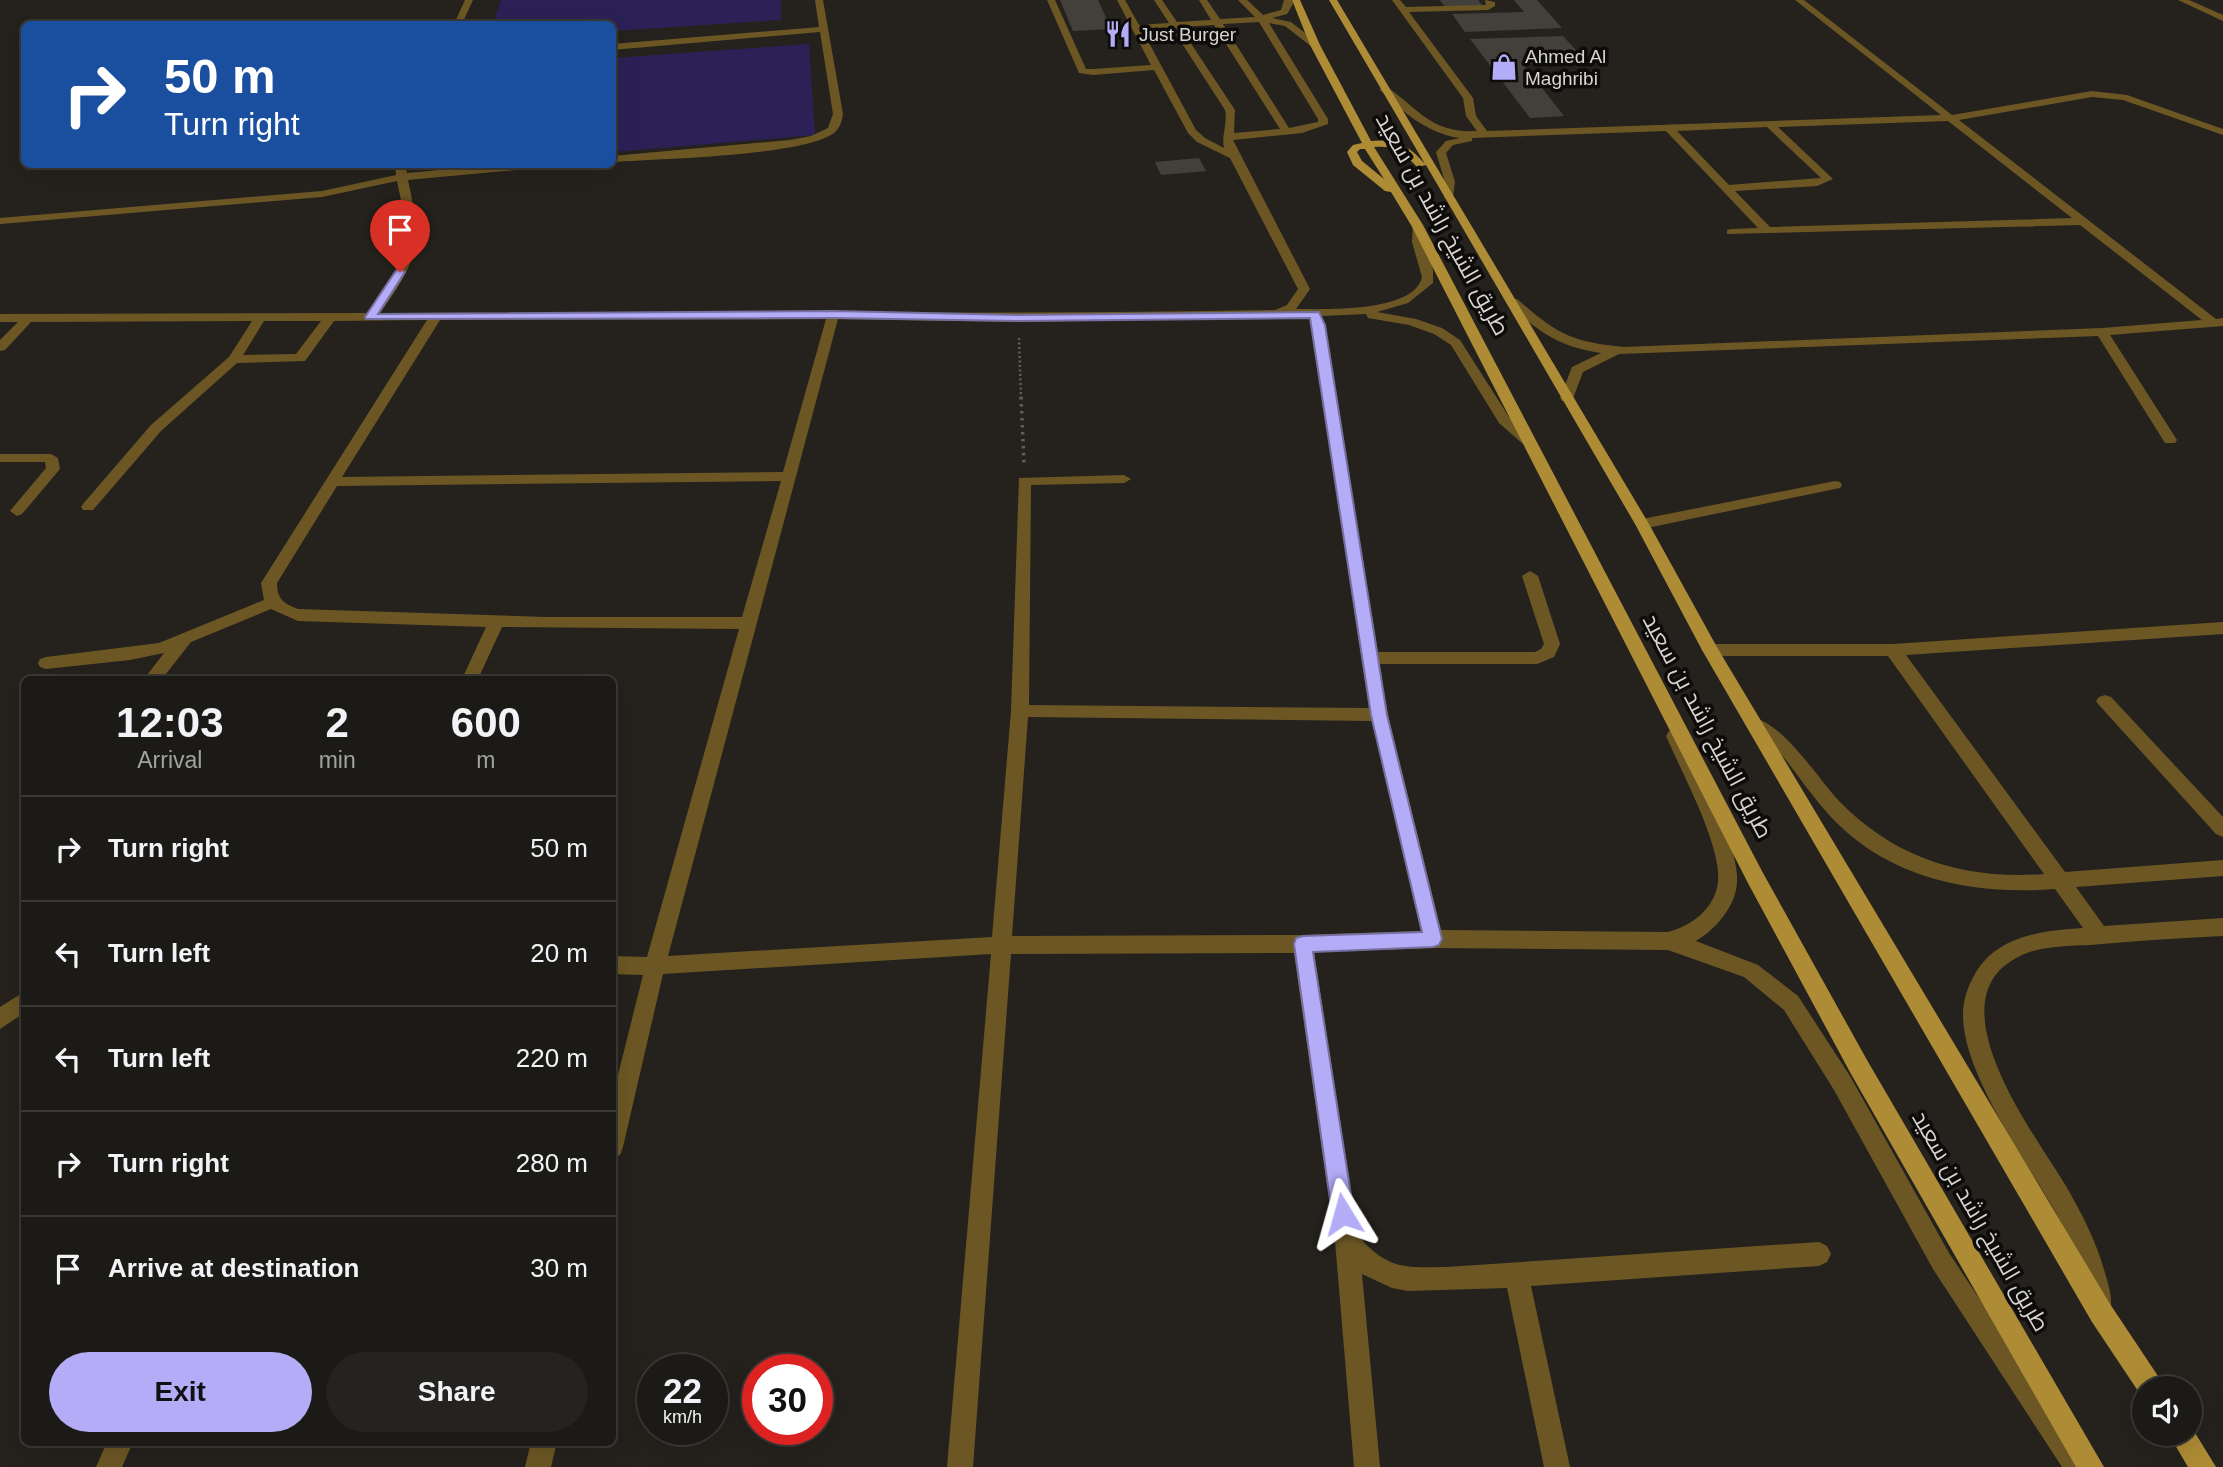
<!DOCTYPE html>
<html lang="en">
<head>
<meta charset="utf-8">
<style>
  body { margin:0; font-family:Arial,Cairo,sans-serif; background:#25231f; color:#f1f3f6; height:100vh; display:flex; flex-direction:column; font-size:26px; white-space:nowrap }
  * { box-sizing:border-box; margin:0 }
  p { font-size:23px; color:#a0a1a1 }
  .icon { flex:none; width:38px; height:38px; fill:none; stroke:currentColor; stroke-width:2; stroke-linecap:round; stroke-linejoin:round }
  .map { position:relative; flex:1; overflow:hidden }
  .panel { position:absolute; left:21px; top:676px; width:595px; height:770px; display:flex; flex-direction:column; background:#1c1a16; border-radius:10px; box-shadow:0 7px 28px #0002,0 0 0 2px #3a3835 }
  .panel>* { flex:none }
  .banner { position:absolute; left:21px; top:21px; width:595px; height:147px; border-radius:10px; box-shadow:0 7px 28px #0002,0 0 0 2px #3a3835; background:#1a4fa0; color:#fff; overflow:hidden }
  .buttons { position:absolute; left:2132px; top:1376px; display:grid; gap:14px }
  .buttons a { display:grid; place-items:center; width:70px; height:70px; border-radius:50%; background:#1c1a16; box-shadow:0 7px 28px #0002,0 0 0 2px #3a3835; font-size:35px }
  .speed { position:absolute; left:637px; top:1354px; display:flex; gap:14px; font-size:35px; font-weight:700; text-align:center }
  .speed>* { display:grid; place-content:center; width:91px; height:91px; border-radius:50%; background:#1c1a16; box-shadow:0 7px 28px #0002,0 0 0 2px #3a3835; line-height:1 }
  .speed small { font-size:18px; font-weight:400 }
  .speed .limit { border:10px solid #d22; background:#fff; color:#111 }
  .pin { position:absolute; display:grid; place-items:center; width:60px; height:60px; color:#fff; margin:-72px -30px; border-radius:50% 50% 50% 0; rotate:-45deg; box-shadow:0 0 7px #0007 }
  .pin .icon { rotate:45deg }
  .me { position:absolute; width:77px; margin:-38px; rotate:352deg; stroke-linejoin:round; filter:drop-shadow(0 0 5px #0008) }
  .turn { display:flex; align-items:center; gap:24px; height:147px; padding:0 28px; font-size:32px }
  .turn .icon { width:91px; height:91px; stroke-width:2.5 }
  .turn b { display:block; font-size:49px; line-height:60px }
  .eta { display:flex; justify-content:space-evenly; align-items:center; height:119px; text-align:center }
  .eta b { font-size:42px; font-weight:700; line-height:49px }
  .cta { display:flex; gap:14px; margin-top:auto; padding:14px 28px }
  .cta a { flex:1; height:80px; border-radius:42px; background:#b5acf8; color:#111; font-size:28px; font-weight:700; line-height:80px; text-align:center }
  .cta a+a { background:#25231f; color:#f1f3f6 }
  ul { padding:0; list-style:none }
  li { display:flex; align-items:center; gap:21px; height:105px; padding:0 28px; border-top:2px solid #3a3835 }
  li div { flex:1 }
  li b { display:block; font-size:26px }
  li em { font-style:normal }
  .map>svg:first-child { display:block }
  .green { fill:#2c2157 }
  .building { fill:#43403b }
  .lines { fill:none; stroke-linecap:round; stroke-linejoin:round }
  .path-far1 { stroke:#605e59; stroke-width:2.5; stroke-dasharray:2 2.5; stroke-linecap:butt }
  .path { stroke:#605e59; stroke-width:3.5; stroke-dasharray:2.5 4.5; stroke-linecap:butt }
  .minor { fill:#6c5724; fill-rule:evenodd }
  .major { fill:#ae8c35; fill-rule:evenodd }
  .route { fill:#b5acf8; stroke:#7670a1; stroke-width:2 }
  .labels { text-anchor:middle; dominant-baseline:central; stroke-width:7; stroke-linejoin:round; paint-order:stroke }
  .far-poi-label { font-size:19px; fill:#d6d5d2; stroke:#0d0c0a; text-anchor:start }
  .street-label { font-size:23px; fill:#d6d5d2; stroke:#0d0c0a }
</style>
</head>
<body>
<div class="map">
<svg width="2223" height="1467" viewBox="0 0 2223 1467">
  <rect width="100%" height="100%" fill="#25221d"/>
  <!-- green -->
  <g class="green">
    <path d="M501 0H781V20L613 31 612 24H493Z"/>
    <path d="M809 44 815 135 613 152V58Z"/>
  </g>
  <!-- building -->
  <g class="building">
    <path d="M1060 0H1098L1111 29 1073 31Z"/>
    <path d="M1440 0H1478L1484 7 1447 9Z"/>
    <path d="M1514 0H1537L1562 28 1465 32 1452 14 1524 12Z"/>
    <path d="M1563 36 1587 62 1523 64 1564 116 1530 118 1470 39Z"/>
    <path d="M1199 158 1206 171 1161 175 1155 162Z"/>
  </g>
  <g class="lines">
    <!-- path-far1 -->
    <path class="path-far1" d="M1019 338 1021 399"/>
    <!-- path -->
    <path class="path" d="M1021 397 1024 463"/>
    <!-- minor -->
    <g class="minor">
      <path d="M465 0H473L462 24H454Z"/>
      <path d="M815 0H823L843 114C842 121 840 128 834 133 804 156 656 159 612 162V156L790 140 811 136 828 128 833 114 820 32 612 50V44L819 27Z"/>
      <path d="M1047 0H1055L1086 69H1093L1151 65 1117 0H1125L1139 25 1169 23 1154 0H1162L1177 22 1211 20 1199 0H1207L1220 19 1255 17 1238 0H1247L1263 15 1281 10 1284 0H1292L1293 4 1287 14 1272 18 1291 22 1318 43V47H1312L1285 26 1269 23 1328 119V124L1302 133 1233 140 1310 289 1296 309C1324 309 1414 313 1422 277L1412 242 1413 223H1421L1433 270V283L1408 303 1377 312 1416 319 1442 328 1460 340 1509 417 1535 441 1533 444H1523L1499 423 1451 345 1434 334 1409 325 1368 318 1366 314 1322 316 1378 652H1535L1541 649 1544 644 1522 576 1530 571 1538 576 1560 644 1554 657 1537 664H1379L1388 715 1441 930 1668 932C1691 926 1715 909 1718 882 1722 846 1681 771 1666 736L1669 731H1681C1698 762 1740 849 1737 882 1736 906 1716 929 1696 941L1758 965 1798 996 1850 1076 1949 1253 2091 1467H2062L1933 1269 1834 1090 1784 1010 1744 977 1668 950 1433 948 1314 952 1358 1236C1388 1269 1403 1268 1446 1267L1819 1242 1827 1246 1831 1254 1827 1262 1819 1266 1531 1286 1570 1467H1544L1507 1288 1408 1291 1392 1288 1362 1274 1380 1467H1354L1335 1241 1294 953 1011 954 973 1467H947L991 954 663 974 623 1147 620 1155 612 1158V1099L643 975 612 974V956L647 957 739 629 502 627 478 679H462L486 627 298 621 271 609 191 642 162 679H144L164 653 130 660 46 669 40 667 38 663 40 659 46 657 159 643 264 600 261 583 427 320 334 321 305 361 237 363 161 431 93 510H83L81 507 83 504 151 425 229 357 252 321 31 322 5 350 0 351V340L18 322H0V314L368 313C406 260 411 245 397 181L322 197 0 224V218L322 191 396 175 395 164H405L407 173 506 164H552L547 167 408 180C422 244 419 259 380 313 679 312 977 315 1275 310L1287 305 1298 289 1230 158 1197 142 1188 133 1154 70 1093 75 1079 73ZM1259 22 1318 119V122L1289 128 1223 24ZM1214 25 1280 129 1234 133 1235 110 1180 27ZM1172 28 1225 110C1228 124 1221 135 1224 148L1205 138 1196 130 1142 30ZM1310 317 1369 708 1029 705 1031 485 1124 483 1131 479 1124 475 1019 478 1011 711 992 937 668 956 838 319 1018 322ZM826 319 783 472 342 477 440 320ZM264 321H321L296 354 243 355ZM781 481 742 617H546L298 609C284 604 277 599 277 583L337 486ZM1028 717 1372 721 1421 931 1303 935 1012 936Z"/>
      <path d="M1392 0H1400L1406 7 1486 5 1485 0 1495 2V6L1488 10 1409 12 1473 98 1476 116 1487 131 1941 115 1795 0H1804L1952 115 2092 91 2127 95 2223 129V135L2123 100 2092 97 1959 120 2216 319 2223 318V326L2110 335 2177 440 2175 443H2165L2098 336 1619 354 1583 372 1572 401H1562L1560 398 1572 367 1601 353C1559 347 1539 332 1509 305V299H1517C1557 334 1571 342 1624 347L2102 328 2202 320 2080 225 1727 234V230L1731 229 1758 228 1666 131 1472 138V141L1453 145 1446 153 1455 182 1453 196 1444 198 1445 182 1436 152 1446 141 1460 138C1426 133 1403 112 1379 89L1387 87C1421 111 1431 133 1477 131L1466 116 1463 98ZM1948 121 2072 218 1770 227 1735 191 1817 186 1833 179 1778 127ZM1767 127 1821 178 1729 185 1677 131Z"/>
      <path d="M2178 0H2189L2223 15V21Z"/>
      <path d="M0 454H51L58 458 60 469 22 514 17 516 10 511 46 468 45 462H0Z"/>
      <path d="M1835 481 1840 482 1842 485 1840 488 1642 529 1635 524 1642 519Z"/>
      <path d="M2223 622V634L1906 655 2065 872 2223 860V876L2076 887 2104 926 2223 918V936C2179 938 2134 941 2090 945 2069 946 2046 946 2027 953 1925 992 2034 1133 2066 1186 2082 1214 2097 1243 2105 1273 2109 1287 2114 1301 2109 1315L2100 1318 2091 1315C2087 1303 2086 1291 2083 1279 2078 1260 2071 1241 2062 1224 2033 1169 1962 1076 1963 1014 1963 1000 1968 986 1975 974 1997 935 2042 931 2083 928L2055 889C1979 895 1897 881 1840 826 1819 806 1803 782 1785 759 1774 746 1754 739 1745 724L1748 719C1775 711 1822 784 1840 802 1896 859 1965 880 2044 874L1888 656H1710L1702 650 1710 644H1893Z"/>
      <path d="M2105 695 2111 697 2223 817V837L2216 834 2099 705 2096 701 2099 697Z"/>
      <path d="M24 992V1013L0 1029V1007Z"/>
      <path d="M107 1442H133L122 1467H96Z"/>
      <path d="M531 1442H557L551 1467H525Z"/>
    </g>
    <!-- major -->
    <g class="major">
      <path d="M1292 0H1300L1320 45 1371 141C1395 138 1410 146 1425 164L1329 0H1337L1649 524 1718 649 2110 1304 2160 1379 2164 1388H2144L2142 1397 2092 1322 1702 650 1635 524 1426 165 1417 167C1404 153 1394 145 1374 147L1423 225 1763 873 1867 1060 2104 1467H2076L1851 1074 1749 885 1411 225 1391 192 1385 191 1353 165 1347 152 1353 145 1362 143 1310 45ZM1360 149H1365L1384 179 1362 161 1357 152Z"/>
      <path d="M2189 1423 2216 1467H2188L2168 1433H2189Z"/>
    </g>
  </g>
  <!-- route -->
  <path class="route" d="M400 268 405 272 378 314 833 311 1018 315 1319 312 1325 325 1387 715 1442 939 1439 945 1433 947 1313 952 1354 1214 1351 1221 1343 1224 1336 1221 1332 1214 1294 944 1296 938 1303 936 1422 932 1371 715 1310 318 1018 321 833 318 366 319 365 317 395 272Z"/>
  <!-- icons -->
  <defs>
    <symbol id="restaurant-bare" viewBox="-9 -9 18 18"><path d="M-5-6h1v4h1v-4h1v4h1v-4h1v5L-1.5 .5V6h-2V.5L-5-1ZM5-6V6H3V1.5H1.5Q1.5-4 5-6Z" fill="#b5acf8" stroke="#0d0c0a" stroke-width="2.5" paint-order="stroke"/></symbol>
    <symbol id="shop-bare" viewBox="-9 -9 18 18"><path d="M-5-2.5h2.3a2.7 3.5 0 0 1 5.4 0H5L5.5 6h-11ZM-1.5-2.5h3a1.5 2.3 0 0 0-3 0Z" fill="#b5acf8" stroke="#0d0c0a" stroke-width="2.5" paint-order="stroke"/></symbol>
  </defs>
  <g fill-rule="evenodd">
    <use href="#restaurant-bare" x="1099" y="15" width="38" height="38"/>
    <use href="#shop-bare" x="1485" y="48" width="38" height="38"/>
  </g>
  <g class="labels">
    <!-- far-poi labels -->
    <g class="far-poi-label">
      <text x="1139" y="34">Just Burger</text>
      <text x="1525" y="56">Ahmed Al<tspan x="1525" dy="22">Maghribi</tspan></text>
    </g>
    <!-- street labels -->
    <g class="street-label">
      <text transform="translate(1443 224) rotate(61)">طريق الشيخ راشد بن سعيد</text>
      <text transform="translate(1708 726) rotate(62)">طريق الشيخ راشد بن سعيد</text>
      <text transform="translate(1981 1221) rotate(60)">طريق الشيخ راشد بن سعيد</text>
    </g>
  </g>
</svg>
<div class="buttons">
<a><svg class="icon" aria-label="sound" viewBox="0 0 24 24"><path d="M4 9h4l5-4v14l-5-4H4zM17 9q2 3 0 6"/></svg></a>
</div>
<div class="speed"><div>22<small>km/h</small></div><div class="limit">30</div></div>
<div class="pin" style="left:400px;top:272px;background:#d93025"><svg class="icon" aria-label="arrive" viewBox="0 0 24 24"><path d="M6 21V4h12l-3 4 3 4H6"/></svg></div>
<svg class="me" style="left:1343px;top:1214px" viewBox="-20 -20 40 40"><path d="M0-17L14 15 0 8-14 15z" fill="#b5acf8" stroke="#fff" stroke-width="4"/></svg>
<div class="banner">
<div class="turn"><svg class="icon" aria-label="right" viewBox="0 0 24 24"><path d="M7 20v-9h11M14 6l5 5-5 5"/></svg><div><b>50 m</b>Turn right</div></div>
</div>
<section class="panel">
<div class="eta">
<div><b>12:03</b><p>Arrival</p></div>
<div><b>2</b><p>min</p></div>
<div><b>600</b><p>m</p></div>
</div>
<ul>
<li><svg class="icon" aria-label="right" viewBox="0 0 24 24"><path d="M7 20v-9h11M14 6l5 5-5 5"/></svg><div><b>Turn right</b></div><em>50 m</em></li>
<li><svg class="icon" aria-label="left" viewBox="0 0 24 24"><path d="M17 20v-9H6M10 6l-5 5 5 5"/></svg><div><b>Turn left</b></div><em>20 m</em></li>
<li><svg class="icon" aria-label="left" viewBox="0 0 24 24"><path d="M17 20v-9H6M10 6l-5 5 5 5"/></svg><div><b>Turn left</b></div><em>220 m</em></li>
<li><svg class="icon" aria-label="right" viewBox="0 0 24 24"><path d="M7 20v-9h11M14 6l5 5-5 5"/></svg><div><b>Turn right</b></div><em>280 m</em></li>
<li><svg class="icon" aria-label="arrive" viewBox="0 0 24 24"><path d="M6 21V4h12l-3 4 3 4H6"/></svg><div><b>Arrive at destination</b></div><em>30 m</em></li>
</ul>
<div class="cta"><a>Exit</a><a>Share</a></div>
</section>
</div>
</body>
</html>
